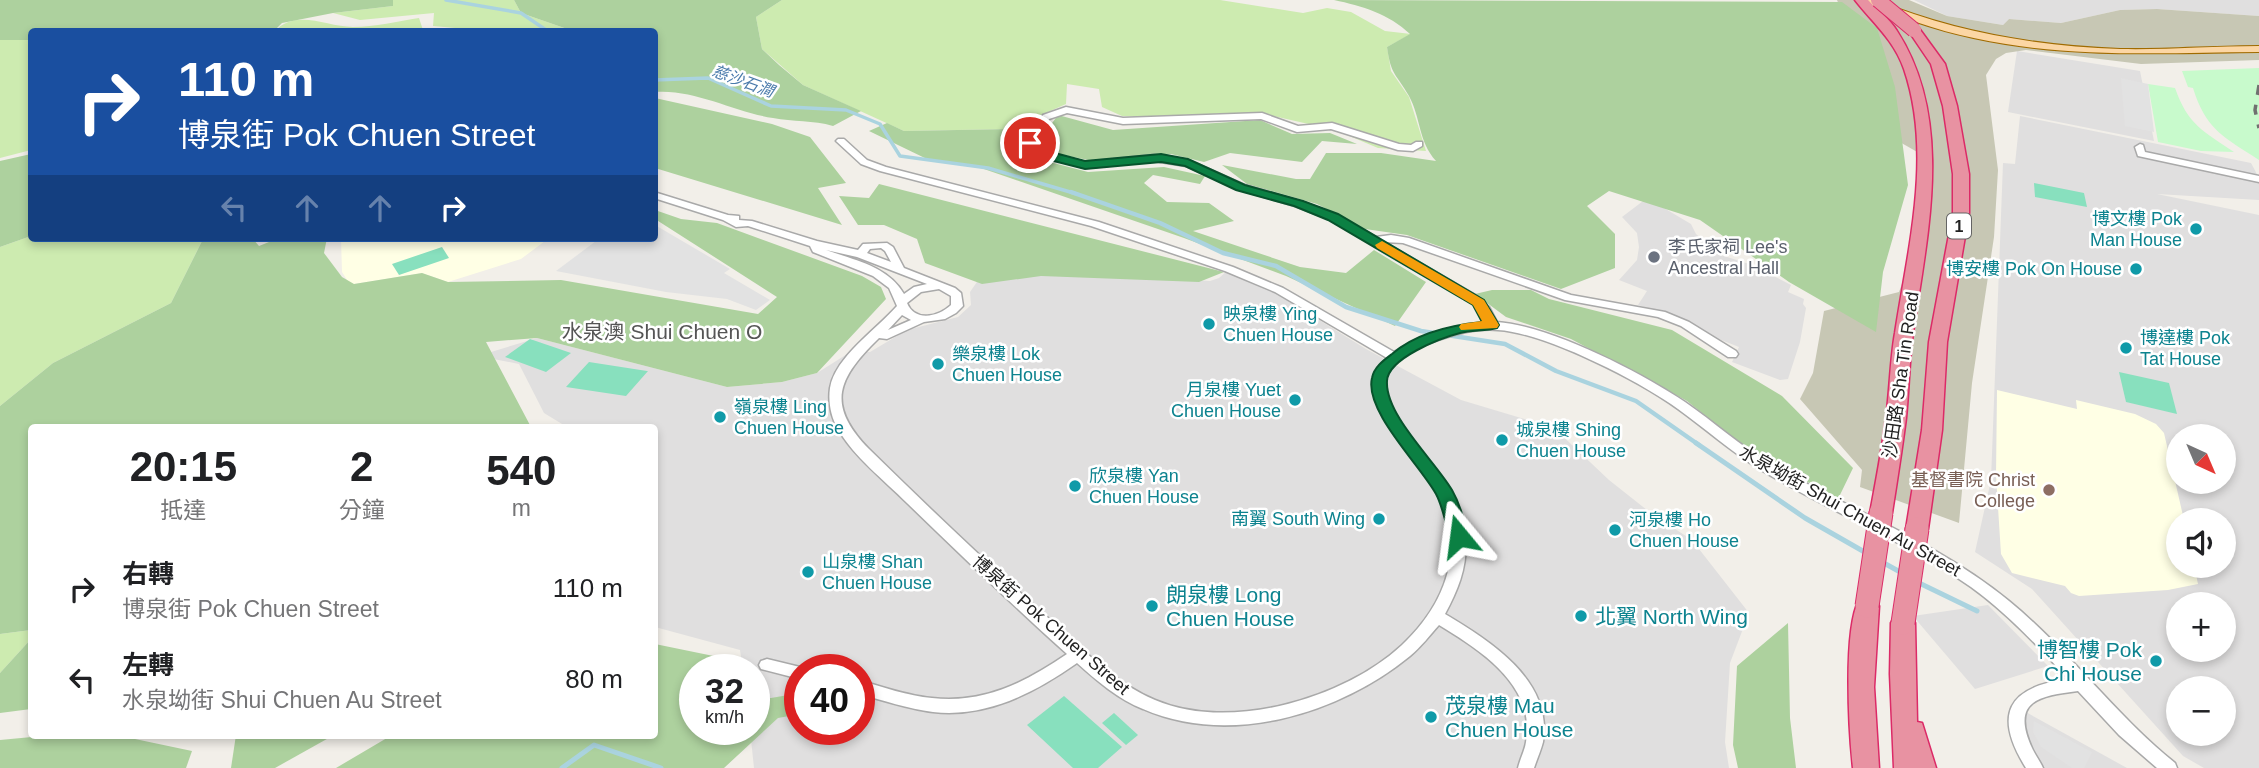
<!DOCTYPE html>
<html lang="zh-TW">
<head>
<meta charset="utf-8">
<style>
  body { margin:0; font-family:Arial,"Noto Sans TC",sans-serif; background:#f2f2f2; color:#202124; height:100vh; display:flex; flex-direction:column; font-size:26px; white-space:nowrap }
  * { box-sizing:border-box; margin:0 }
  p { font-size:23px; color:#757577 }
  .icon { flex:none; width:38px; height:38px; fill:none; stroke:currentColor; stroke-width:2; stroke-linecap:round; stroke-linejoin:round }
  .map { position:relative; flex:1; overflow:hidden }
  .side { position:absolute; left:28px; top:424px; width:630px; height:315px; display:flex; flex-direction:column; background:#fff; border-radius:7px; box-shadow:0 4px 10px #0003 }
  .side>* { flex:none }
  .top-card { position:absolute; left:28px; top:28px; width:630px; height:214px; border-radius:7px; box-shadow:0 4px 10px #0003; background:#1a4fa0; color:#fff; overflow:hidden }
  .needle { width:46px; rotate:136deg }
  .buttons { position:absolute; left:2166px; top:424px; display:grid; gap:14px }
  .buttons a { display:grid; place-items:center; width:70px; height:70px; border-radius:50%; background:#fff; box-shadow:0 4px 10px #0003; font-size:35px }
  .speed { position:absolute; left:679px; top:654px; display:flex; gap:14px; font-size:35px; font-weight:700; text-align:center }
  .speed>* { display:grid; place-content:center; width:91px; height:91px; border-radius:50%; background:#fff; box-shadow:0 4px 10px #0003; line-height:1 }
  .speed small { font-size:18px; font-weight:400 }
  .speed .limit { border:10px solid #d22; background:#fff; color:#111 }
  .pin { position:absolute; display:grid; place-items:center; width:60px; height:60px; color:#fff; margin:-30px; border:4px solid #fff; border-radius:50%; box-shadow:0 2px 7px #0007 }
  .me { position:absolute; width:77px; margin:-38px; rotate:344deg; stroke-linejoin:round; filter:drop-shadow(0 0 5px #0008) }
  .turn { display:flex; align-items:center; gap:24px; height:147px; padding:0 35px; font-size:32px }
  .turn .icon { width:91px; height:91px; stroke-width:2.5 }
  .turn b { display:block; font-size:49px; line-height:60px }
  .lanes { display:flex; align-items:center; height:66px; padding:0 35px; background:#0003; justify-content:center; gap:35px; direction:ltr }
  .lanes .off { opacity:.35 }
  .eta { display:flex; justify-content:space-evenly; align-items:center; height:119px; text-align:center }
  .eta b { font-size:42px; font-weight:800; line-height:49px }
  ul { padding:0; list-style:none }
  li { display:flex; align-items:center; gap:21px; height:91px; padding:0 35px }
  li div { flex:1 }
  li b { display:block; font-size:26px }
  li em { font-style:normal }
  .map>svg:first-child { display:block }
  .residential { fill:#e0dfdf; fill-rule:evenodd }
  .education { fill:#ffffe5 }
  .construction { fill:#c7c7b4 }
  .grass { fill:#cdebb0 }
  .forest { fill:#add19e }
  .park { fill:#c8facc }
  .pitch { fill:#88e0be }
  .parking { fill:#e2e2e2 }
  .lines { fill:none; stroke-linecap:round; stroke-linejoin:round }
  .stream-far2 { stroke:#aad3df; stroke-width:3.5 }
  .stream-far1 { stroke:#aad3df; stroke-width:4.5 }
  .stream { stroke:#aad3df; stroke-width:5 }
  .minor-casing { stroke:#a9a9a9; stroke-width:3 }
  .major-casing { stroke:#a06b00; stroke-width:2 }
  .highway-casing { stroke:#dc2a67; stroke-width:3 }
  .minor { fill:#fff; fill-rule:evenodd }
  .major { fill:#fcd6a4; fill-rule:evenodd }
  .highway { fill:#e892a2; fill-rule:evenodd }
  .rail { stroke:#707070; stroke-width:3.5; stroke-dasharray:10 10; stroke-linecap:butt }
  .highway-bridge-far1-casing { stroke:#dc2a67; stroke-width:16; stroke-linecap:butt }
  .highway-bridge-casing { stroke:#dc2a67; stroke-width:25; stroke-linecap:butt }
  .highway-bridge-far1 { stroke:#e892a2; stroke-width:14 }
  .highway-bridge { stroke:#e892a2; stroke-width:23 }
  .route { fill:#0b8043; stroke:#07532c; stroke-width:2 }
  .slow { fill:#f59e0b }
  .culture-dot { fill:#0f9aa8; stroke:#fff; stroke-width:2.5 }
  .worship-dot { fill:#6b7280; stroke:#fff; stroke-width:2.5 }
  .education-dot { fill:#8d6e63; stroke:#fff; stroke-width:2.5 }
  .labels { text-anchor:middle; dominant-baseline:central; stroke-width:5; stroke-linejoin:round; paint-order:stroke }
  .far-water-label { font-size:16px; font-style:italic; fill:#4a7aab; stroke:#fff }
  .shield { fill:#fff; stroke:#646464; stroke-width:2 }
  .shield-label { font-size:16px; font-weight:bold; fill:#222 }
  .culture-label { font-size:18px; fill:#0d838f; stroke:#fff; text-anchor:start }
  .worship-label { font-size:18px; fill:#5b616d; stroke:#fff; text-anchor:start }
  .street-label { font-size:18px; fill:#222; stroke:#fff }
  .education-label { font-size:18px; fill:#785e54; stroke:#fff; text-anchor:end }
  .quarter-label { font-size:21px; fill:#555; stroke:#fff }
  .near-culture-label { font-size:21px; fill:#0d838f; stroke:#fff; text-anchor:start }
</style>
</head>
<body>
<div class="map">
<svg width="2259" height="768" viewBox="0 0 2259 768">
  <rect width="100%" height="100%" fill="#f2efe9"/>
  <!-- residential -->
  <g class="residential">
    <path d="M1914 0H2259V16L2157 9 2120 10 2061 23 2009 19 2003 25 1947 16Z"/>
    <path d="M2017 51 2140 71 2154 141 2008 112Z"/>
    <path d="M2020 116 2251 163 2259 178V200L2157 194 2259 215V768H2204L2183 756 2032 589 1975 552 1991 480 2003 163 2015 164ZM2179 436H2224V481H2179ZM2179 520H2224V565H2179ZM2179 604H2224V649H2179ZM2179 688H2224V733H2179Z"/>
    <path d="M1647 198 1691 224 1696 234 1721 255 1752 265 1791 285 1788 292 1804 299 1803 304 1806 308 1800 342 1788 379 1780 380 1732 362 1739 347 1711 336 1668 314 1638 305 1647 291 1619 280 1637 260 1639 247 1637 233 1622 217Z"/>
    <path d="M1037 271 1210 281 1219 278 1227 271 1274 292 1366 349 1461 400 1554 428 1609 480 1652 514 1692 540 1749 613 1730 663 1725 742 1729 768H754L750 730H754V670H743L740 650 655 627 654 427H567L544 413 519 364 478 356 537 338 727 387 782 382 817 373 852 351 870 352 907 330 958 317 971 305 970 292 979 279ZM800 670H859V730H800Z"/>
    <path d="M1988 605 2048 666 1975 689 1913 616Z"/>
    <path d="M2024 711 2127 768H2027L2021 762 2016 735Z"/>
  </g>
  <!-- education -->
  <g class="education">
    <path d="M341 238H549L521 259 448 282 422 273 354 284 349 283 342 272Z"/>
    <path d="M1997 390 2077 409 2076 400 2135 414 2156 424 2164 433 2184 520H2179V565H2194L2198 584 2168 590 2079 596 2071 593 2065 586 2012 573 2001 554 1996 476Z"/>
  </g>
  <!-- construction -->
  <path class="construction" d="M1837 0H1909L1947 16 2003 25 2009 19 2061 23 2120 10 2157 9 2259 16V60L2141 64 2026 50 2006 53 1996 59 1986 75 1998 170 1994 237 1972 383 1959 523 1860 487 1862 470 1800 399 1813 373 1824 311 1899 292 1914 251 1919 153 1898 141Z"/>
  <!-- grass -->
  <g class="grass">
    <path d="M393 0H514L521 13 573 31 499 32 433 26 434 13 360 20 333 13 393 6Z"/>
    <path d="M782 0H1220L1303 13 1327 8 1351 12 1385 31 1411 34 1387 47 1391 71 1409 97 1426 151 1378 148 1335 130 1264 114 1183 119 1122 116 1102 107 1099 89 1067 84 1066 104 1010 129 904 131 803 85 762 49 756 17Z"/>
    <path d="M419 18 423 30 433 31 274 32C296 8 326 27 353 27 375 27 398 21 419 18Z"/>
    <path d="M0 40H31V150L0 158Z"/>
    <path d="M31 236 203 239 171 303 53 363 0 406V247Z"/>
    <path d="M31 630V639L0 673V634Z"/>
  </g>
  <!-- forest -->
  <g class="forest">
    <path d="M0 0H393V6L333 13 282 23 274 31 32 32 31 40H0Z"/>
    <path d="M514 0H782L756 17 762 49 779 65 803 85 861 111 833 126C813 120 793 122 773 118 734 112 695 89 655 92L654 32 573 31 521 13Z"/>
    <path d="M1334 0 1842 2 1877 28 1895 87 1908 185 1883 272 1876 332 1789 282 1700 220 1609 191 1587 206 1615 234V268L1561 289 1407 235 1365 229 1317 204 1247 184 1222 165 1296 179H1310L1326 153H1381L1436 161C1418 141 1421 118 1409 96 1396 73 1391 76 1387 47L1410 34C1389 14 1362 6 1334 0Z"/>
    <path d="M655 98 772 124 810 137 846 183 818 188 842 225 655 168Z"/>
    <path d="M1058 115 1113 130 1260 120 1292 134 1330 133 1357 144 1322 141 1302 162 1230 153 1204 162 1171 154 1098 162 1049 152 1039 141Z"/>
    <path d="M887 123 904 131 1010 129 1019 154 1088 172 1164 167 1205 176 1200 184 1153 175 1144 183 1167 202 1209 203 1234 221 1193 231 1300 267 1346 273 1374 250 1426 282 1395 326 1286 276 1184 238 981 168 931 161 869 131Z"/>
    <path d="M31 154V236L0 247V161Z"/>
    <path d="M879 184 1224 272 1199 282 1041 276 982 284 925 263 917 239 884 225H858L839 196 869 198Z"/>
    <path d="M655 210 681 219 717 223 862 276 881 287 886 299 817 373 782 382 727 387 537 338 486 342 531 427H32L31 630 0 634V406L53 363 171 303 203 239 199 238H252L259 246 279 238H327L324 253 342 277 354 284 422 273 448 282 561 280 758 314 777 297 655 219Z"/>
    <path d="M1492 290H1531L1549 299 1672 330 1782 396 1853 468 1838 499 1743 446 1687 401 1571 339 1506 317 1475 294Z"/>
    <path d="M1788 623 1790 718 1796 768H1738L1733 745 1737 666Z"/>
    <path d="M31 639V709L0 713V673Z"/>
    <path d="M655 644 733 660V670H695V730H754V698H771L800 693V714L778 718 724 768H336L392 735H654Z"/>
    <path d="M53 735H116L192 751 186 768H0V740Z"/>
    <path d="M236 735H334L275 768H231Z"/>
  </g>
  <!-- park -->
  <g class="park">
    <path d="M2259 68V160C2224 137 2206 130 2193 88L2188 87 2182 71Z"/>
    <path d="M2148 84 2175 88C2188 125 2203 131 2234 152L2201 151 2158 142Z"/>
  </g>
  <!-- pitch -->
  <g class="pitch">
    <path d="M2034 183 2084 193 2087 207 2035 197Z"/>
    <path d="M442 247 449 258 399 275 392 264Z"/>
    <path d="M530 339 571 353 546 372 505 357Z"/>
    <path d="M589 362 647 371H648L626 396 566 387Z"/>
    <path d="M2119 372 2169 383 2177 414 2126 402Z"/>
    <path d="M1064 696 1122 747 1098 768H1073L1027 725Z"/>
    <path d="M1114 713 1138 735 1126 745 1102 723Z"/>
  </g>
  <!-- parking -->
  <g class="parking">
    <path d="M2121 78 2148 84 2154 132 2125 126Z"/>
    <path d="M655 225 730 269 724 273 770 300 756 310 727 299 666 292 556 271 600 238H654Z"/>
    <path d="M2034 721 2092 752 2084 768H2072L2041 747 2033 732Z"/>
  </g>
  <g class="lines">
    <!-- stream-far2 -->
    <g class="stream-far2">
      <path d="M446 0 521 13 549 32"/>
      <path d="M654 80 708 78 771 106 846 110 880 124 900 156 988 168 1077 194"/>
    </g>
    <!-- stream-far1 -->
    <path class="stream-far1" d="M1071 192 1160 223 1223 253 1276 266 1346 307 1421 331 1505 344 1556 371 1636 401 1699 445"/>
    <!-- stream -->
    <g class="stream">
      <path d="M1696 443 1805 518 1868 554"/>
      <path d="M1882 562 1902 573"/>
      <path d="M1915 581 1977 611"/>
      <path d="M562 768 594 745 661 768"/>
    </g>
    <defs>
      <g id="minor">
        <path d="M1066 107 1123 118 1262 113 1298 126 1332 123 1399 144 1411 145 1416 142H1422V146L1413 151 1398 150 1331 129 1297 132 1261 119 1123 124 1067 113 1049 119 1035 143 1037 147 1050 153 1085 162 1154 155 1191 161 1245 185 1303 202 1337 215 1376 237 1391 235 1409 238 1571 295 1665 312 1689 322 1736 351 1738 354 1736 357H1728L1681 326 1658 317 1565 300 1403 243 1384 242 1477 296 1489 307 1497 322C1551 326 1640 372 1685 402 1714 422 1740 446 1771 464 1850 510 1937 542 2009 601 2069 650 2114 714 2175 763L2177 768H2157L2119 735 2078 691C2040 696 2010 700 2032 748 2035 755 2040 761 2043 768H2026C1993 715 2007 687 2068 679 2038 646 2007 613 1971 587 1905 541 1829 511 1761 470 1731 452 1706 429 1678 409 1639 381 1546 333 1498 330 1479 328 1459 333 1441 339 1422 345 1397 355 1388 373 1372 405 1429 457 1445 483 1456 500 1466 522 1466 543 1466 570 1458 590 1445 614 1490 641 1553 680 1543 742 1541 750 1537 759 1534 768H1518C1520 759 1525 750 1526 742 1536 685 1480 650 1439 625 1430 635 1421 647 1410 656 1339 714 1230 747 1143 709 1118 699 1097 681 1077 663 1034 693 987 718 933 712 908 709 883 700 859 694V680C883 687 908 696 932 698 984 704 1026 682 1067 654 1012 605 960 554 907 503 884 480 854 457 838 429 831 417 828 402 830 388 835 357 877 329 897 306L889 288 873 276 813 252 810 246 748 226 736 227 723 220 654 198V192L728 215 739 216V220L752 221 817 241 858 250 863 244 887 243 893 247 904 268 955 288 961 293 963 306 956 313 945 319 924 322 887 339 879 338C838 378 825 404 869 449 927 506 986 562 1046 616 1079 646 1113 682 1155 700 1229 732 1344 699 1402 645 1445 605 1467 549 1438 493 1420 459 1344 397 1387 358L1275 292 1225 271 1091 226 880 171 861 164 836 141 838 139H844L867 160 886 167 1099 222 1233 267 1283 288 1394 352C1422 335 1453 326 1485 323L1480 310 1469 300 1329 219 1295 206 1237 189 1186 166 1154 161 1085 168 1044 157 1031 151 1025 143 1043 115ZM881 248 885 251 891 262 867 253 870 249ZM826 250 857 257 927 284 914 287 904 294C888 266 854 260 826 250ZM939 289 951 296V305C938 317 915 322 907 303L921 292ZM902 315 911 320 888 330Z"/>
        <path d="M2140 144 2143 145 2145 152 2259 176V182L2138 156 2135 147Z"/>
        <path d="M767 659 800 667 806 670H800V679L761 669 759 665 761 661Z"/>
      </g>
      <path id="major" d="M1862 0H1876C1954 32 2036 46 2120 49 2166 50 2213 46 2259 46V52C2142 53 2029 61 1916 22 1899 16 1876 11 1862 0Z"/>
      <g id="highway">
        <path d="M1855 0H1868C1877 10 1890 19 1897 31 1955 121 1927 235 1913 333 1909 361 1909 390 1906 418 1902 450 1897 481 1892 513L1889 519 1881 521 1873 519 1870 513C1876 481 1882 450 1886 418 1890 390 1890 361 1895 333 1908 248 1933 154 1904 69 1894 40 1873 23 1855 0Z"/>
        <path d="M1914 26 1918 27 1945 64 1957 106 1969 174V213L1947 342 1942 430 1928 529 1925 535 1917 537 1909 535 1906 529 1922 430 1929 342 1953 213V174L1943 106 1931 64 1908 30Z"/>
        <path d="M1867 597 1875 600 1879 606 1874 687 1879 768H1853C1849 732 1843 630 1859 600Z"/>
        <path d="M1903 614 1911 616 1915 623 1917 722 1922 723 1936 768H1894L1890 674 1891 623 1895 616Z"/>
      </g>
    </defs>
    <!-- minor casing -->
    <use href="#minor" class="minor-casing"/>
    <!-- major casing -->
    <use href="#major" class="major-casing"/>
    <!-- highway casing -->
    <use href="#highway" class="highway-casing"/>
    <!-- minor -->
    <use href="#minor" class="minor"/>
    <!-- major -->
    <use href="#major" class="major"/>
    <!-- highway -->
    <use href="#highway" class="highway"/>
    <!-- rail -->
    <path class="rail" d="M2259 85 2255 110 2259 128"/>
    <defs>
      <path id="highway-bridge-far1" d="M1878 0 1914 30"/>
      <g id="highway-bridge">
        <path d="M1867 606 1881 513"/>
        <path d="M1903 623 1917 529"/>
      </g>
    </defs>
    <!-- highway-bridge-far1 casing -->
    <use href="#highway-bridge-far1" class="highway-bridge-far1-casing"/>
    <!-- highway-bridge casing -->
    <use href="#highway-bridge" class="highway-bridge-casing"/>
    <!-- highway-bridge-far1 -->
    <use href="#highway-bridge-far1" class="highway-bridge-far1"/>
    <!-- highway-bridge -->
    <use href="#highway-bridge" class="highway-bridge"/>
  </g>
  <!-- route -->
  <path class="route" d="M1030 139 1051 152 1085 161 1161 154 1188 159 1245 185 1303 201 1338 214 1484 300 1499 325 1497 328C1485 331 1472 330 1460 333 1441 338 1388 358 1387 381 1385 415 1435 461 1452 490 1460 504 1464 520 1468 536L1465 540H1452C1445 526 1444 509 1436 494 1421 466 1364 411 1372 378 1374 367 1384 360 1392 354 1416 333 1452 325 1482 322L1473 305 1328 220 1294 206 1236 190 1185 166 1161 162 1085 169 1042 158 1030 152 1024 143Z"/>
  <!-- slow -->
  <path class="slow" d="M1382 241 1484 300 1499 325 1497 328 1461 330 1459 327 1461 324 1482 321 1473 305 1377 248 1375 245Z"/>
  <!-- markers -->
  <g class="culture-dot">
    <circle cx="2196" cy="229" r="7"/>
    <circle cx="2136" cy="269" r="7"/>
    <circle cx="1209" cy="324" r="7"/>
    <circle cx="2126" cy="348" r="7"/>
    <circle cx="938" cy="364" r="7"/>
    <circle cx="1295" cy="400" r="7"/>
    <circle cx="720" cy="417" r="7"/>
    <circle cx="1502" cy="440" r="7"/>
    <circle cx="1075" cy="486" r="7"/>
    <circle cx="1379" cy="519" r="7"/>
    <circle cx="1615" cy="530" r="7"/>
    <circle cx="808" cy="572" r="7"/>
    <circle cx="1152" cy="606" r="7"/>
    <circle cx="1581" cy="616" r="7"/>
    <circle cx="2156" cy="661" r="7"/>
    <circle cx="1431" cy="717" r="7"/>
  </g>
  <circle class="worship-dot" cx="1654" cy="257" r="7"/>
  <circle class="education-dot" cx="2049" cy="490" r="7"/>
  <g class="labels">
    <!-- far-water labels -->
    <g class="far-water-label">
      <text transform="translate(743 81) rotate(20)">慈沙石澗</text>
    </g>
    <!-- shield labels -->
    <rect class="shield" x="1947" y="213.5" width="24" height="25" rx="5"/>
    <g class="shield-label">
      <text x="1959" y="226">1</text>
    </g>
    <!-- culture labels -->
    <g class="culture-label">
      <text x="2182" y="219" text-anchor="end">博文樓 Pok<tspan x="2182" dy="21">Man House</tspan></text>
      <text x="2122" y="269" text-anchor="end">博安樓 Pok On House</text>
      <text x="1223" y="314">映泉樓 Ying<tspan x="1223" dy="21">Chuen House</tspan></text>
      <text x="2140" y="338">博達樓 Pok<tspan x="2140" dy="21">Tat House</tspan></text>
      <text x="952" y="354">樂泉樓 Lok<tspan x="952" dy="21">Chuen House</tspan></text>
      <text x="1281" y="390" text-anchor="end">月泉樓 Yuet<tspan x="1281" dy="21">Chuen House</tspan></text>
      <text x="734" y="407">嶺泉樓 Ling<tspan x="734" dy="21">Chuen House</tspan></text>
      <text x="1516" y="430">城泉樓 Shing<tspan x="1516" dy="21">Chuen House</tspan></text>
      <text x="1089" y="476">欣泉樓 Yan<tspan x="1089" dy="21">Chuen House</tspan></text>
      <text x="1365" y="519" text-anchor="end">南翼 South Wing</text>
      <text x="1629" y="520">河泉樓 Ho<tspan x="1629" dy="21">Chuen House</tspan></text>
      <text x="822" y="562">山泉樓 Shan<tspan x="822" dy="21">Chuen House</tspan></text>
    </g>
    <!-- worship labels -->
    <g class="worship-label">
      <text x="1668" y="247">李氏家祠 Lee's<tspan x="1668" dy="21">Ancestral Hall</tspan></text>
    </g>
    <!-- street labels -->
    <g class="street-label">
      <text transform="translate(1901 375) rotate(-82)">沙田路 Sha Tin Road</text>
      <text transform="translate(1850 511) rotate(29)">水泉坳街 Shui Chuen Au Street</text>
      <text transform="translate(1051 625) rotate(41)">博泉街 Pok Chuen Street</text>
    </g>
    <!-- education labels -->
    <g class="education-label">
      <text x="2035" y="480">基督書院 Christ<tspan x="2035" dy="21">College</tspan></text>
    </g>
    <!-- quarter labels -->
    <g class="quarter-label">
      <text x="662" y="331">水泉澳 Shui Chuen O</text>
    </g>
    <!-- near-culture labels -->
    <g class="near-culture-label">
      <text x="1166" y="594">朗泉樓 Long<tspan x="1166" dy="24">Chuen House</tspan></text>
      <text x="1595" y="616">北翼 North Wing</text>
      <text x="2142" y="649" text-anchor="end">博智樓 Pok<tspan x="2142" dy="24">Chi House</tspan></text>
      <text x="1445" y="705">茂泉樓 Mau<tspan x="1445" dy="24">Chuen House</tspan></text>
    </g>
  </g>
</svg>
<div class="buttons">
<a><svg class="needle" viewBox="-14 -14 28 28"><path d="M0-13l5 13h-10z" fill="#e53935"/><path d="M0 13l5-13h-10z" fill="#757577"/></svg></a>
<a><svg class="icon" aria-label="sound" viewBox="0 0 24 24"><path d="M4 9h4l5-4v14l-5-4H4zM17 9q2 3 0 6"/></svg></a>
<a>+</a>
<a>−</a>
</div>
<div class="speed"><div>32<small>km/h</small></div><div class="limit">40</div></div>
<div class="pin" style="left:1030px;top:143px;background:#d93025"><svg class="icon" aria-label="arrive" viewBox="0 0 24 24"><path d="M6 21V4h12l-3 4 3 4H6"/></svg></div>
<svg class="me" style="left:1459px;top:536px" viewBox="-20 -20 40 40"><path d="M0-17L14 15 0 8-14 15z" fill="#0b8043" stroke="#fff" stroke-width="4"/></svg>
<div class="top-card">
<div class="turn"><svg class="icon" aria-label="right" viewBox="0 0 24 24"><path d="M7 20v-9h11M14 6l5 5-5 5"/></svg><div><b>110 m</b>博泉街 Pok Chuen Street</div></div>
<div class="lanes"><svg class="icon off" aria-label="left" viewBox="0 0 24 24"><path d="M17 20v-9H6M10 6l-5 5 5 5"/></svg><svg class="icon off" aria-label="ahead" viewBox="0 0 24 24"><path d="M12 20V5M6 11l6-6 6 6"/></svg><svg class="icon off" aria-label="ahead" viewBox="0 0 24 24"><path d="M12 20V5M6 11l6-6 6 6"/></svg><svg class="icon" aria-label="right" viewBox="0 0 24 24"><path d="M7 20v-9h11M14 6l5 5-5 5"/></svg></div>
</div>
<section class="side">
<div class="eta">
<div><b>20:15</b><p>抵達</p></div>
<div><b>2</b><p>分鐘</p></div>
<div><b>540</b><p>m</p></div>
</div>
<ul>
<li><svg class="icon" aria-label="right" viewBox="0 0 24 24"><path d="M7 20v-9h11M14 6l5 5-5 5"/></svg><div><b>右轉</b><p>博泉街 Pok Chuen Street</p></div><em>110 m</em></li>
<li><svg class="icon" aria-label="left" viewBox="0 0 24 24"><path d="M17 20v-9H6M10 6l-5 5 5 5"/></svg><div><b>左轉</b><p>水泉坳街 Shui Chuen Au Street</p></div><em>80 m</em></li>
</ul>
</section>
</div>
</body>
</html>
